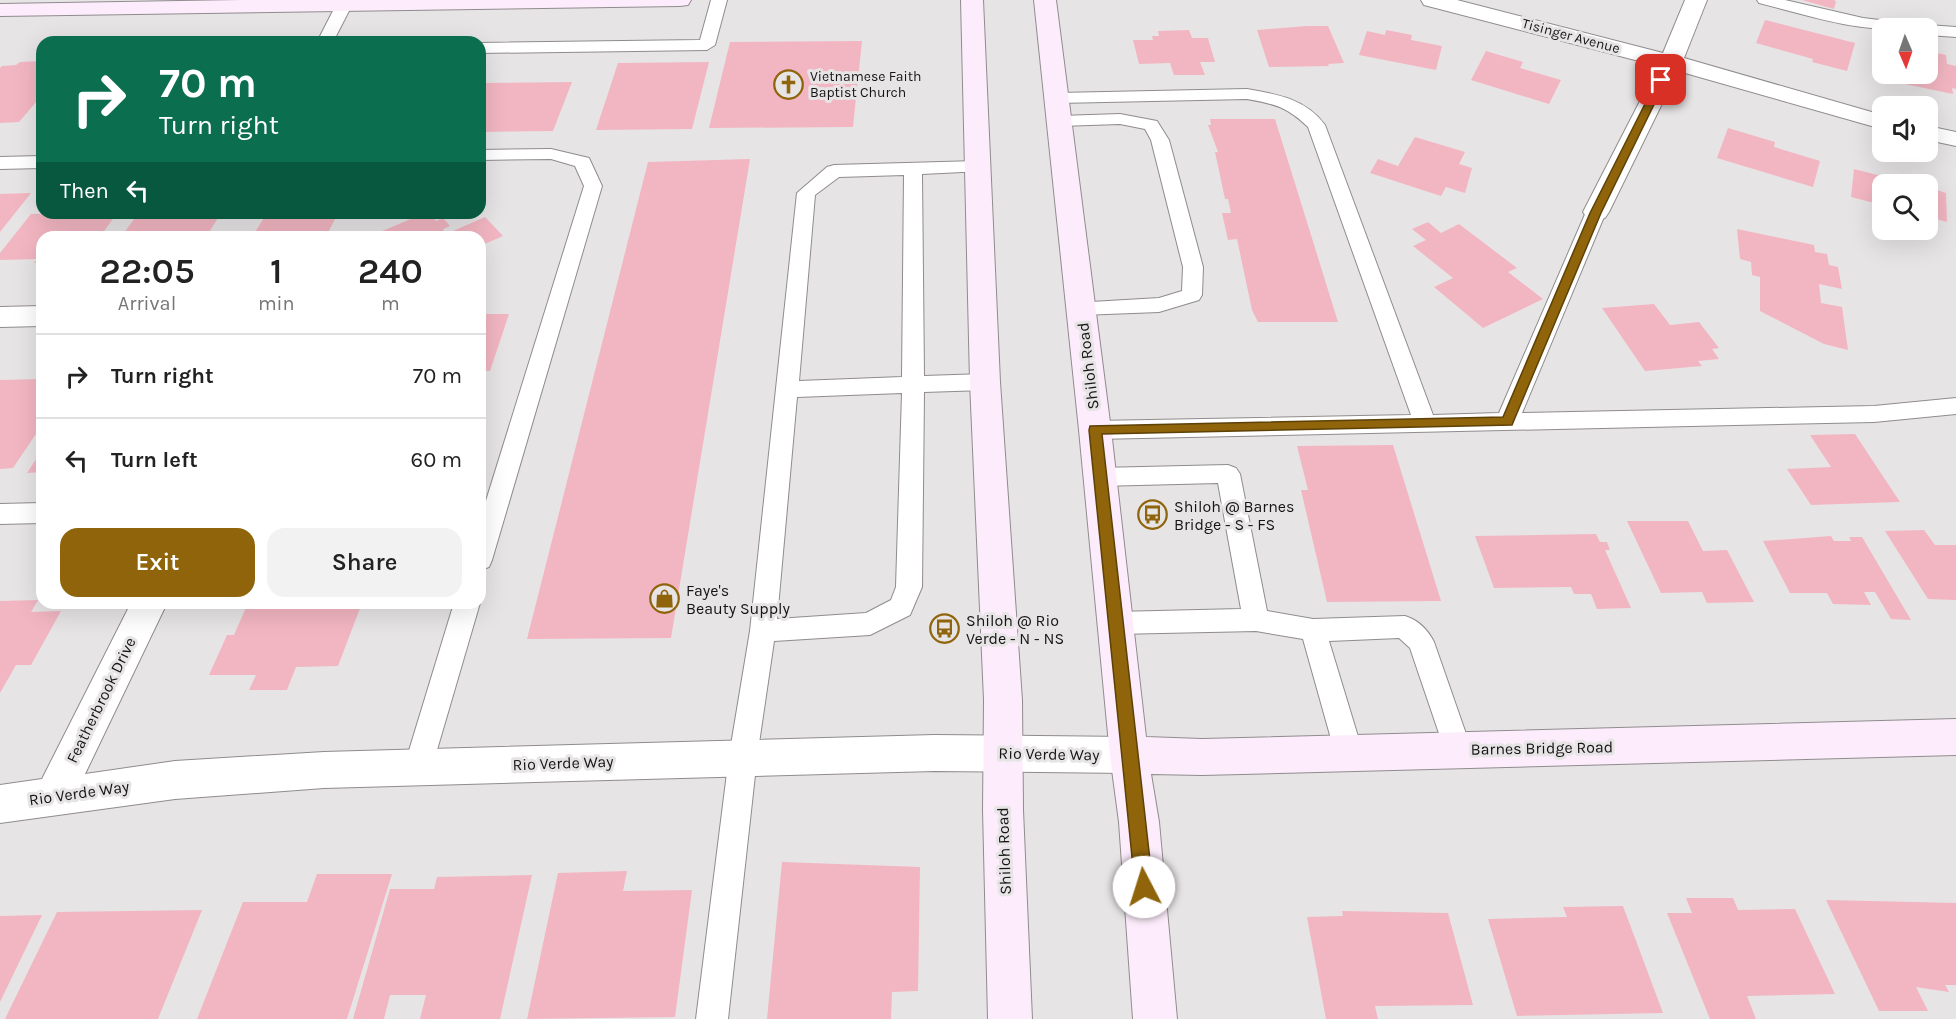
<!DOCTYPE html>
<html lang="en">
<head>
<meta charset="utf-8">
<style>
  body { margin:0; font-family:Karla,sans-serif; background:#f2f2f2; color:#222; height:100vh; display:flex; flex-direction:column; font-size:22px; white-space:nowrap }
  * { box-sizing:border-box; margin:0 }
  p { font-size:20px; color:#767676 }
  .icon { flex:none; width:33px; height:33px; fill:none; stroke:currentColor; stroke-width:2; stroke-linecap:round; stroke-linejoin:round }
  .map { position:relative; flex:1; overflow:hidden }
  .panel { position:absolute; left:36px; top:231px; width:450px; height:378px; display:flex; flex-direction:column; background:#fff; border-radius:18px; box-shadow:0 6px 24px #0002 }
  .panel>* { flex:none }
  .top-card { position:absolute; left:36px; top:36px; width:450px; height:183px; border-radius:18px; box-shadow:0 6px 24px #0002; background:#0b6e4f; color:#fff; overflow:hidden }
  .needle { width:39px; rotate:178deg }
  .fabs { position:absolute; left:1872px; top:18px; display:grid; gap:12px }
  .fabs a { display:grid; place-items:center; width:66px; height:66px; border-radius:12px; background:#fff; box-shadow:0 6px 24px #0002; font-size:30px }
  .pin { position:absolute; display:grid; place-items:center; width:51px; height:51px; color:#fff; margin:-26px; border-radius:12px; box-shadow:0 3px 9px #0006 }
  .me { position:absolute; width:66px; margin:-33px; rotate:355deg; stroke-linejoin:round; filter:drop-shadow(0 0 4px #0008) }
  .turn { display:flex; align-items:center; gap:21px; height:126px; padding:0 24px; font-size:27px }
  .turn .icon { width:78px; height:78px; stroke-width:2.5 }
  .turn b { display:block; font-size:42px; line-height:51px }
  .then { display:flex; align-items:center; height:57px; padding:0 24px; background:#0003; gap:12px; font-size:22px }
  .eta { display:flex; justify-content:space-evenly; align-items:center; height:102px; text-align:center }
  .eta b { font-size:36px; font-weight:600; line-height:42px }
  .button { display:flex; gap:12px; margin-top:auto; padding:12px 24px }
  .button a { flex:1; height:69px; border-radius:18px; background:#8f640b; color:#fff; font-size:24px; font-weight:600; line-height:69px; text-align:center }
  .button a+a { background:#f2f2f2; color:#222 }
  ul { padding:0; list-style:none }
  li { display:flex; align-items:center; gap:18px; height:84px; padding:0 24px; border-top:2px solid #e0e0e0 }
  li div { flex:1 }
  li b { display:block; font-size:22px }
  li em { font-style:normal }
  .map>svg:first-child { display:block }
  .building { fill:#f2b6c2 }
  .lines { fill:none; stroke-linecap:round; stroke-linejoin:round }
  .lane-casing { stroke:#908c8e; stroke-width:2 }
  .street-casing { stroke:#908c8e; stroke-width:2 }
  .secondary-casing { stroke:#908c8e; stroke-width:2 }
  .lane { fill:#fff; fill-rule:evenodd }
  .street { fill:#fff; fill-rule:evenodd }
  .secondary { fill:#fdedfc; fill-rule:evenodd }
  .route { fill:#8f640b; stroke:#5d4107; stroke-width:1.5 }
  .labels { text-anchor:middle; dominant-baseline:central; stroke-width:6; stroke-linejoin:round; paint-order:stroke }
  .far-street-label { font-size:14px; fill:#161516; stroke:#e7e4e5 }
  .far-poi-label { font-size:14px; fill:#161516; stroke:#e7e4e5; text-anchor:start }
  .street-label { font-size:16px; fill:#161516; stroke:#e7e4e5 }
  .poi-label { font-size:16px; fill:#161516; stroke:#e7e4e5; text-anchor:start }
</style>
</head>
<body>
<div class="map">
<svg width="1956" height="1019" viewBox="0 0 1956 1019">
  <rect width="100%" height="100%" fill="#e7e4e5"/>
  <!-- building -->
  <g class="building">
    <path d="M1802 0H1833L1836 1 1834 9Z"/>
    <path d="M1765 20 1855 43 1847 71 1812 62 1813 59 1756 43Z"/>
    <path d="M1307 26H1328L1344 63 1328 64 1329 66 1269 67 1257 30Z"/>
    <path d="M1189 30 1192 38H1208L1215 62H1200L1205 75H1174L1170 63 1139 64 1133 40H1153L1152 36H1159L1158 31Z"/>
    <path d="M1386 30 1412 35 1411 40 1442 46 1436 70 1359 55 1367 31 1385 35Z"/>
    <path d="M862 41 853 127 709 128 730 42Z"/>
    <path d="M1486 51 1523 62 1520 68 1561 80 1549 104 1471 80Z"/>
    <path d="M1928 51 1946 55 1947 64 1956 66V89L1952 88 1953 94 1905 84V76L1896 74H1928Z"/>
    <path d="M42 61V95L19 122 0 123V68L2 66 16 65 20 62Z"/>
    <path d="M709 62 692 129 596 130 618 63Z"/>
    <path d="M572 82 553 131 480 132V83Z"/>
    <path d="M1210 119H1275L1338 322H1258L1252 310 1237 239 1228 240 1222 213H1231L1228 199H1225L1215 152H1218L1208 125H1211Z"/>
    <path d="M1728 128 1775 142 1774 147 1820 161 1813 187 1717 158Z"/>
    <path d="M1415 137 1465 152 1459 164 1472 168 1465 193 1446 187 1441 196 1370 173 1378 159 1398 166Z"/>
    <path d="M750 159 671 638 527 639 648 162Z"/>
    <path d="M1854 169 1889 178V176L1916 184H1882V205L1851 197Z"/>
    <path d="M1928 187 1946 193 1947 222 1928 217Z"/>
    <path d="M31 193 0 232V194Z"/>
    <path d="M117 213 100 237H42V263H34L37 259 0 260V253L31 214Z"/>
    <path d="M162 213H221L206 237H121L137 215Z"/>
    <path d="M267 213H338L326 237H252Z"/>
    <path d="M425 213H429L436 221 443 218 450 226 443 229 446 234 485 217 503 236 480 246V237H368Z"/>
    <path d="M1428 222 1441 233 1459 224 1517 268 1508 272 1543 299 1483 328 1434 287 1453 278 1413 246 1426 240 1412 229Z"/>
    <path d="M1737 229 1814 245 1815 252 1827 254 1829 265 1838 267 1842 289 1819 284 1821 303 1842 307 1848 350 1824 344 1760 311V277L1752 275 1751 262 1740 259Z"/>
    <path d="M1654 304 1670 325 1699 322 1719 348 1712 349 1719 359 1698 361 1702 366 1645 371 1602 308Z"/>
    <path d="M480 314H509L490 371H480Z"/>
    <path d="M42 379V425L13 468 0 469V380Z"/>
    <path d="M1855 434 1900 502 1811 505 1787 469 1831 467 1810 435Z"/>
    <path d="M1393 445 1441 601 1327 602 1301 490H1308L1297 446Z"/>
    <path d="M42 450V472L27 473Z"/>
    <path d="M1627 521H1688L1703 551 1727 550 1754 602 1707 603 1702 592 1661 593Z"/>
    <path d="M1924 530 1935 545H1956V600L1928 599 1885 531Z"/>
    <path d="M1596 534 1600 542H1607L1610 550H1605L1631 608 1597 609 1591 594H1574L1571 587 1494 588 1475 536Z"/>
    <path d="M1831 536 1834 541H1851L1849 537H1862L1911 620 1891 619 1875 592H1864L1871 605 1833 604 1827 593H1790L1763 541Z"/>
    <path d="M38 600 31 612 61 611 31 665H16L0 693V601Z"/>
    <path d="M248 603H362L338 666 296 667 287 690H249L256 675H209L227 635H234Z"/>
    <path d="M782 862 920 867 918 991 892 992 891 1019H767Z"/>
    <path d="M627 871 623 891 692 890 675 1017 527 1019 558 873Z"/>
    <path d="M317 874H392L347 1019H197L243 902H307Z"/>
    <path d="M532 875 500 1019H420L426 995H390L384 1019H353L390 889H434L437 877Z"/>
    <path d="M1686 898H1733L1738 910 1795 909 1835 994 1747 996 1756 1019H1710L1667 913H1692Z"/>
    <path d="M1826 900 1956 903V985H1945L1949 992 1916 987 1928 1011H1879Z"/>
    <path d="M1623 906 1663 1013 1517 1016 1488 919 1567 917 1563 907Z"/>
    <path d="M202 910 158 1019H5L57 912Z"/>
    <path d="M1342 911 1448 913 1473 1005 1375 1006 1378 1019H1326L1307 917 1343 916Z"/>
    <path d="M42 915 0 1002V916Z"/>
  </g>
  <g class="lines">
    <defs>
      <g id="lane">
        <path d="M344 0 352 5 333 42H317L336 5Z"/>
        <path d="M711 0H727L715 45 707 50 480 53V43L700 40Z"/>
        <path d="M1757 0H1785L1863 18 1905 23 1913 28C1863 34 1810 16 1759 3Z"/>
        <path d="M1928 25 1956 27V37L1928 35V28H1921Z"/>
        <path d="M1247 89C1277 94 1306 99 1325 125L1433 415 1499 413 1586 212 1589 208H1603L1606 212 1522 413 1874 406 1956 398V414L1874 422 1095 439 1087 436 1084 430 1087 424 1095 421 1411 415 1308 127C1287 107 1275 104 1247 99L1058 103 1052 102 1049 98 1052 94 1058 93Z"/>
        <path d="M1120 114 1157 121 1169 140 1203 267 1202 295 1199 300 1159 312 1081 315 1074 313 1071 308 1074 303 1159 298 1182 291 1183 267 1151 140 1145 129 1120 124 1060 126 1054 125 1051 121 1054 117 1060 116Z"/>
        <path d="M551 149 589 158 602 186 492 560 489 567 480 570V520L584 186 575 166 551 159 480 160V150Z"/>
        <path d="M42 156V168L0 169V157Z"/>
        <path d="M977 161 983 163 986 167 983 171 922 174 924 376 985 374 993 376 996 382 993 388 985 390 924 392 922 587 910 615 870 635 774 641 757 757 728 1019H696L729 757 750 631 797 193 827 167 834 165ZM904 175 902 377 799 381 815 195 839 177ZM902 393 896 587 891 600 866 613 777 619 797 397Z"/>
        <path d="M1228 465 1236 468 1240 474 1267 611 1313 619 1405 616C1418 620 1428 630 1434 642L1472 751 1468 760 1458 764 1448 760 1410 648 1399 638 1329 641 1363 753 1359 762 1349 766 1339 762 1335 753 1303 639 1256 631 1115 634 1106 631 1102 623 1106 615 1115 612 1241 609 1218 483 1099 486 1091 483 1087 477 1091 471 1099 468Z"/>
        <path d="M42 503V523L0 524V504Z"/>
        <path d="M454 603H480L432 767 428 776 418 780 408 776 404 767Z"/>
      </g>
      <g id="street">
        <path d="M1421 0H1457L1663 53 1685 0H1707L1684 58 1882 115V129L1678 71 1609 212 1605 218 1596 220 1587 218 1583 212 1658 66 1424 5Z"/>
        <path d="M1928 126 1956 132V146L1928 140Z"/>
        <path d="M42 306V326L0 327V307Z"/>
        <path d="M131 603H167L85 774 175 761 324 752 934 735 1129 737 1143 742 1148 755 1143 768 1129 773 934 771 324 788 175 799 0 823V785L42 779Z"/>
      </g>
      <g id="secondary">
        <path d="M240 0H691L688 5 680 6 0 16V4Z"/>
        <path d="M961 0H983L1000 382 1022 700 1023 810 1032 1019H988L983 810 984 700 970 382Z"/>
        <path d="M1034 0H1056L1111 430 1146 737 1202 739 1956 719V755L1202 775 1151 774 1159 822 1177 1019H1133L1119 822 1110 755 1079 430Z"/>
      </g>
    </defs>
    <!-- lane casing -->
    <use href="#lane" class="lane-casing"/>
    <!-- street casing -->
    <use href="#street" class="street-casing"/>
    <!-- secondary casing -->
    <use href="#secondary" class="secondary-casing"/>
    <!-- lane -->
    <use href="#lane" class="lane"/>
    <!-- street -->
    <use href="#street" class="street"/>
    <!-- secondary -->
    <use href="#secondary" class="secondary"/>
  </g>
  <!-- route -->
  <path class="route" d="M1658 78 1666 80 1601 213 1512 425 1102 434 1153 887 1150 893 1144 896 1138 893 1135 887 1089 430 1090 426 1503 417 1590 213Z"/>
  <!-- icons -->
  <defs>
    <symbol id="church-ring" viewBox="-11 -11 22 22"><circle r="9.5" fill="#e7e4e5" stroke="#8f640b" stroke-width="1.5"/><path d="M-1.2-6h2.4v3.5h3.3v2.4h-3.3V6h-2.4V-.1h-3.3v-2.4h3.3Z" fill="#8f640b"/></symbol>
    <symbol id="bus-ring" viewBox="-11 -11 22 22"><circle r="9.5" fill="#e7e4e5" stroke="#8f640b" stroke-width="1.5"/><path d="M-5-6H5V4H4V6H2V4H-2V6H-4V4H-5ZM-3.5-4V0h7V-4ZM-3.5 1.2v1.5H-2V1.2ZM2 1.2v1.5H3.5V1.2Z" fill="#8f640b"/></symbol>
    <symbol id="shop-ring" viewBox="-11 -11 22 22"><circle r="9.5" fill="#e7e4e5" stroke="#8f640b" stroke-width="1.5"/><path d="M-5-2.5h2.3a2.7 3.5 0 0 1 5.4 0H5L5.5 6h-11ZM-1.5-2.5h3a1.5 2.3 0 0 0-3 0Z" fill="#8f640b"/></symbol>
  </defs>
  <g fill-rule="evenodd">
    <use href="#church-ring" x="772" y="68" width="33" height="33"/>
    <use href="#bus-ring" x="1136" y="498" width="33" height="33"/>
    <use href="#shop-ring" x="648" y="582" width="33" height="33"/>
    <use href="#bus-ring" x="928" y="612" width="33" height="33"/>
  </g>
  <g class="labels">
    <!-- far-street labels -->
    <g class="far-street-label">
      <text transform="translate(1571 36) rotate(15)">Tisinger Avenue</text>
    </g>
    <!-- far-poi labels -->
    <g class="far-poi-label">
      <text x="810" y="76">Vietnamese Faith<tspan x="810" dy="16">Baptist Church</tspan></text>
    </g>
    <!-- street labels -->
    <g class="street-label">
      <text transform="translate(1088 366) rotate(-97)">Shiloh Road</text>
      <text transform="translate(101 700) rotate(-64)">Featherbrook Drive</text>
      <text transform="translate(1542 748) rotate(-1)">Barnes Bridge Road</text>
      <text transform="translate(1049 754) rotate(1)">Rio Verde Way</text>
      <text transform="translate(563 763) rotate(-2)">Rio Verde Way</text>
      <text transform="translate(79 793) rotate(-8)">Rio Verde Way</text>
      <text transform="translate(1004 851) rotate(-92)">Shiloh Road</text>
    </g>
    <!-- poi labels -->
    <g class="poi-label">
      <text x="1174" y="506">Shiloh @ Barnes<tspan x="1174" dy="18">Bridge - S - FS</tspan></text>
      <text x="686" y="590">Faye's<tspan x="686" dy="18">Beauty Supply</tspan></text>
      <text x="966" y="620">Shiloh @ Rio<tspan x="966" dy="18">Verde - N - NS</tspan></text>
    </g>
  </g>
</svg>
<div class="fabs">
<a><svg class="needle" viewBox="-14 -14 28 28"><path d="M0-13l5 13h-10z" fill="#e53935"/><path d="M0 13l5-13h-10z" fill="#767676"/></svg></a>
<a><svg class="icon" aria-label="sound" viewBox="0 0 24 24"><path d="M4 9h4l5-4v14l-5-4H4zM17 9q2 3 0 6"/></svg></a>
<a><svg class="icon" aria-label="search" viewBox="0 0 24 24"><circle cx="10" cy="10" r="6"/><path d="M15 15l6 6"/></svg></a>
</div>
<div class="pin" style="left:1661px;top:80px;background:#d93025"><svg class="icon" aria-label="arrive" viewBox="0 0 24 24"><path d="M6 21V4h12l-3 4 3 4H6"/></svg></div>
<svg class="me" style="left:1144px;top:887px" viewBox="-20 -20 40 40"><circle r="19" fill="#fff"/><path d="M0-13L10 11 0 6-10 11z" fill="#8f640b"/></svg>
<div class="top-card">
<div class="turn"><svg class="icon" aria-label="right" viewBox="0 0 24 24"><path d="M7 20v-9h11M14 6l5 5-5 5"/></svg><div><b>70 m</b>Turn right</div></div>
<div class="then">Then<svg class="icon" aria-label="left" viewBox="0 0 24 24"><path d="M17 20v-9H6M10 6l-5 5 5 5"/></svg></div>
</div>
<section class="panel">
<div class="eta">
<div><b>22:05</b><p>Arrival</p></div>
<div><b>1</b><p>min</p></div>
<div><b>240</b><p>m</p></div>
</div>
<ul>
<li><svg class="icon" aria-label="right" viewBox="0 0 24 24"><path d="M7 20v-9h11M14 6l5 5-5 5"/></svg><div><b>Turn right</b></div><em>70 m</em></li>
<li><svg class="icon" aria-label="left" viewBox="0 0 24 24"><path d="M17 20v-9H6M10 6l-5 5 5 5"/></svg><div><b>Turn left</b></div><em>60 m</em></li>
</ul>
<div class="button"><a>Exit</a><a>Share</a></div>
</section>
</div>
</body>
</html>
